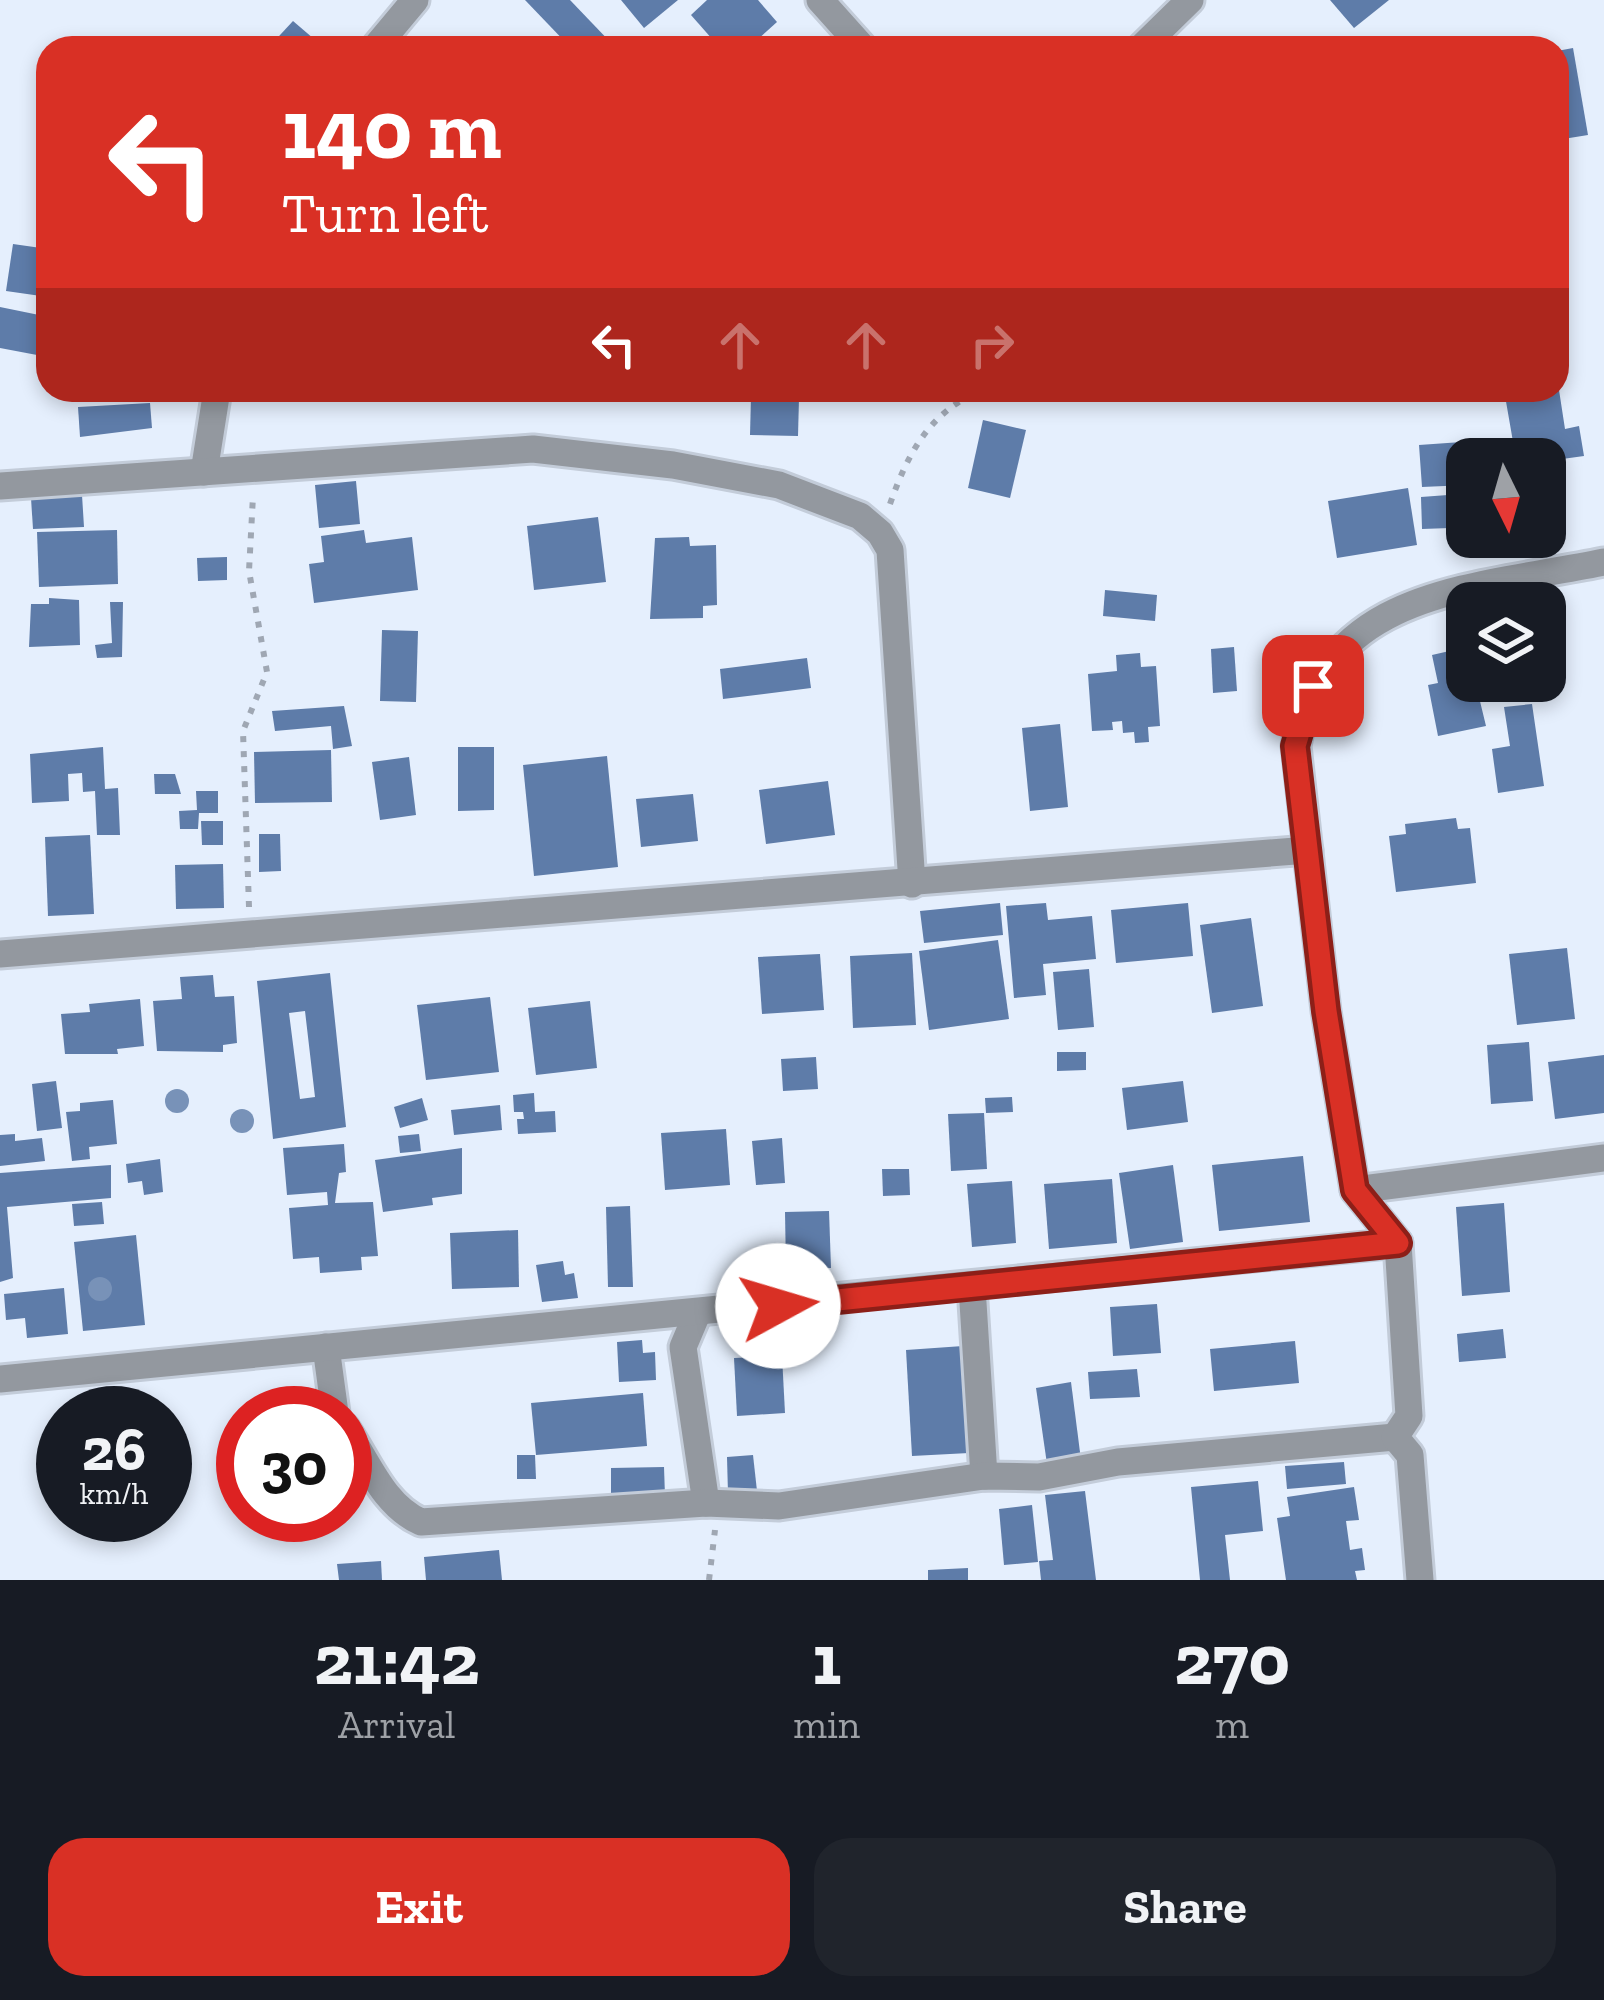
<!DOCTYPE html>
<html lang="en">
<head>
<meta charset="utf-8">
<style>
  body { margin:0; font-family:"Zilla Slab",serif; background:#20242c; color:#f1f3f6; height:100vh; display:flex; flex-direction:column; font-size:45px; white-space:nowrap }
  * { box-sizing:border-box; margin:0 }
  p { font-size:39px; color:#9ea1a6 }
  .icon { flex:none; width:66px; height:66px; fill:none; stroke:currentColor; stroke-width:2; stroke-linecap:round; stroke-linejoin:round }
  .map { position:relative; height:1580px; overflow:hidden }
  .drawer { display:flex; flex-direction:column; background:#171b24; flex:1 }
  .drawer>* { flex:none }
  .banner { position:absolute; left:36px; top:36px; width:1533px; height:366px; border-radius:36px; box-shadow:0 6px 18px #0003; background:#d93025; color:#fff; overflow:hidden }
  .needle { width:78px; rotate:175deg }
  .fabs { position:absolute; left:1446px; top:438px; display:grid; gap:24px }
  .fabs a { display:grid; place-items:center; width:120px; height:120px; border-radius:24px; background:#171b24; box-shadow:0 6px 18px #0003; font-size:60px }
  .speed { position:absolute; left:36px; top:1386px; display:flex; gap:24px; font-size:60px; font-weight:700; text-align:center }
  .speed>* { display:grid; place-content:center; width:156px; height:156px; border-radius:50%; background:#171b24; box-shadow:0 6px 18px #0003; line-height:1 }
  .speed small { font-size:30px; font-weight:400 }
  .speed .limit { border:18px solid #d22; background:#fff; color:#111 }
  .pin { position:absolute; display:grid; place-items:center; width:102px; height:102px; color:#fff; margin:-51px; border-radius:24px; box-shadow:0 6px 18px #0006 }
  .me { position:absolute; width:132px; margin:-66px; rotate:84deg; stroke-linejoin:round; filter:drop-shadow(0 0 9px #0008) }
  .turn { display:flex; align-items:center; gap:42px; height:252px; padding:0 48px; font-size:54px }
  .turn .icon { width:156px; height:156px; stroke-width:2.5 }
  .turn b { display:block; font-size:84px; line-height:102px }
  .lanes { display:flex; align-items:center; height:114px; padding:0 48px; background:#0003; justify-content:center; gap:60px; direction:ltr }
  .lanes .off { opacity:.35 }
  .eta { display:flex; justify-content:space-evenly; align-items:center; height:204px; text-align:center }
  .eta b { font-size:72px; font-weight:700; line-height:84px }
  .cta { display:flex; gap:24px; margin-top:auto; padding:24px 48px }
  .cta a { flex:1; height:138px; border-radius:36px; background:#d93025; color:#fff; font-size:48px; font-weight:700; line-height:138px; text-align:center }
  .cta a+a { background:#20242c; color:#f1f3f6 }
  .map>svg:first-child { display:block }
  .building { fill:#5e7ca9; fill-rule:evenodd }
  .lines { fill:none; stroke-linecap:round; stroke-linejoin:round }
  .street-casing { stroke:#c3ccd9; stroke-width:33 }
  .path { stroke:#9fa7b3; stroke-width:6; stroke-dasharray:6 9; stroke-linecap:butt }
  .street { stroke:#93989f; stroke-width:27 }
  .tree { fill:#7892b8 }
  .route-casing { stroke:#8d1f18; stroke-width:30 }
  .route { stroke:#d93025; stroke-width:21 }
</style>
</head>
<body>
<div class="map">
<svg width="1604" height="1580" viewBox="0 0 1604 1580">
  <rect width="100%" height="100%" fill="#e5effd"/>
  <!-- building -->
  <g class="building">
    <path d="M525 0H570L614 46 571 48Z"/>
    <path d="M621 0H678L644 28Z"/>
    <path d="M707 0H758L777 22 748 48H720L691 15Z"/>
    <path d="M1330 0H1389L1354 28Z"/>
    <path d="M293 21 314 39 306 48H268Z"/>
    <path d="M1573 48 1588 135 1557 140V51Z"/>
    <path d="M13 244 48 249V297L6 291Z"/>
    <path d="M0 307 44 316 37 355 0 348Z"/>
    <path d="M1504 390H1559L1565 429 1579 426 1584 456 1555 460 1556 468 1548 470 1555 513 1545 514V459H1516Z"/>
    <path d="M751 397 799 398 798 436 750 435Z"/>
    <path d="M150 403 152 428 80 437 78 407Z"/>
    <path d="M983 420 1026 430 1010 498 968 488Z"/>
    <path d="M1490 440 1491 459H1467V485L1422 487 1419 445Z"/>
    <path d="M356 481 360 524 319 528 315 485Z"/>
    <path d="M1408 488 1417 545 1337 558 1328 501Z"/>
    <path d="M1467 490V529L1459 530 1456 491Z"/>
    <path d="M82 495 84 527 33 529 31 498Z"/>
    <path d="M1448 495 1450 528 1422 529 1421 497Z"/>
    <path d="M598 517 606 582 534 590 527 526Z"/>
    <path d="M117 530 118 584 39 587 37 532Z"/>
    <path d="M364 530 366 543 412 537 418 590 314 603 309 564 324 562 321 536Z"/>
    <path d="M689 537 690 546 716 545 717 605 703 606V618L650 619 655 538Z"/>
    <path d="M227 557V580L198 581 197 558Z"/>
    <path d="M1105 590 1157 595 1155 621 1103 616Z"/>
    <path d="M49 598 79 600 80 645 29 647 31 604H49Z"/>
    <path d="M110 602H123L122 657 97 658 95 645 112 643Z"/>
    <path d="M382 630 418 631 416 702 380 701Z"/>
    <path d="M1234 647 1237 691 1213 693 1211 649Z"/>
    <path d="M1467 647V681H1499L1500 688 1478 693 1486 726 1438 736 1428 685 1438 683 1432 655Z"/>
    <path d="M1140 653 1141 667 1156 666 1160 726 1148 727 1149 742 1135 743 1134 732 1123 733 1122 721 1112 722 1113 730 1092 731 1088 674 1117 671 1116 655Z"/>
    <path d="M807 658 811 688 723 699 720 669Z"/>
    <path d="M1532 704 1544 786 1498 793 1492 749 1510 746 1504 707Z"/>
    <path d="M344 706 352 746 333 749 331 726 275 731 272 711Z"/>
    <path d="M1060 724 1068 807 1030 811 1022 728Z"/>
    <path d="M103 747 105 789 118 788 120 835H97L95 791 83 792 82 773 68 774 69 801 32 803 30 754Z"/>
    <path d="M458 747H494V810L458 811Z"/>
    <path d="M331 750 332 802 255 803 254 752Z"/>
    <path d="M607 756 618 867 534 876 523 765Z"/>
    <path d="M409 757 416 815 380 820 372 762Z"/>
    <path d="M154 774H175L181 794H155Z"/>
    <path d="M828 781 835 835 766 844 759 790Z"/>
    <path d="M196 791H218V813H199L198 829H180L179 811 197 810Z"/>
    <path d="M693 794 698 841 641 847 636 799Z"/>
    <path d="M1456 818 1458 829 1470 828 1476 883 1396 892 1389 836 1406 834 1405 824Z"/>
    <path d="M201 821H223V845H202Z"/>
    <path d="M259 834H280L281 871 259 872Z"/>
    <path d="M90 835 94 914 48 916 45 837Z"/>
    <path d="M223 864 224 908 176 909 175 865Z"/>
    <path d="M1000 903 1003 935 924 943 920 911Z"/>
    <path d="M1046 903 1048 920 1092 916 1096 959 1043 964 1046 995 1014 998 1006 906Z"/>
    <path d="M1188 903 1193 956 1116 963 1111 910Z"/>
    <path d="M1251 918 1263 1006 1212 1013 1200 925Z"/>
    <path d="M998 940 1009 1019 929 1030 919 951Z"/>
    <path d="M1567 948 1575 1019 1517 1025 1509 954Z"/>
    <path d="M912 953 916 1025 853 1028 850 956Z"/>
    <path d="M820 954 824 1010 762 1014 758 957Z"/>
    <path d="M1089 969 1094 1027 1058 1030 1053 972Z"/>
    <path d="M330 973 346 1127 273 1139 257 981ZM305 1011 315 1097 300 1099 289 1013Z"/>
    <path d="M213 975 215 997 234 996 237 1043 223 1045V1052L157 1051 153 1001 182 999 180 977Z"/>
    <path d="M490 997 499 1072 426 1080 417 1005Z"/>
    <path d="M140 999 144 1046 117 1049 118 1054H65L61 1014 90 1012 89 1004Z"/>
    <path d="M590 1001 597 1068 536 1075 528 1008Z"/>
    <path d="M1529 1042 1533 1101 1491 1104 1487 1045Z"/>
    <path d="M1057 1052H1086V1070L1057 1071Z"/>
    <path d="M1604 1055V1113L1555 1119 1548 1062Z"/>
    <path d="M816 1057 818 1089 783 1091 781 1059Z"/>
    <path d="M56 1081 62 1128 37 1131 32 1084Z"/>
    <path d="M1183 1081 1188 1122 1127 1130 1122 1088Z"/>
    <path d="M534 1093 535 1112 555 1111 556 1132 518 1134 517 1119H524L523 1112H514L513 1095Z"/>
    <path d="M1012 1097 1013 1112 986 1113 985 1098Z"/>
    <path d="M422 1098 428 1120 400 1128 394 1107Z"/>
    <path d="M113 1100 117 1144 89 1147 90 1159 72 1161 66 1112 80 1111V1103Z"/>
    <path d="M500 1105 502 1130 454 1135 451 1110Z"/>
    <path d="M984 1113 987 1169 951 1171 948 1114Z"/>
    <path d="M726 1129 730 1185 665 1190 661 1133Z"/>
    <path d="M15 1134V1141L42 1138 45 1161 0 1166V1135Z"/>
    <path d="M419 1134 421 1151 400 1153 398 1136Z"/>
    <path d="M782 1138 785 1183 756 1185 752 1141Z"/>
    <path d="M344 1144 346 1172 339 1173 335 1203 373 1202 378 1256 361 1257 362 1270 320 1273 319 1257 293 1259 289 1208 328 1205 327 1192 287 1195 283 1148Z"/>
    <path d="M462 1148V1194L432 1198 433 1205 383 1212 375 1160Z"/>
    <path d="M1303 1156 1310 1222 1219 1231 1212 1165Z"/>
    <path d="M160 1159 163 1192 144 1195 142 1181 128 1183 126 1164Z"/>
    <path d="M111 1165V1198L7 1207 13 1278 0 1282V1173Z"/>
    <path d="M1173 1165 1183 1242 1130 1249 1119 1173Z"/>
    <path d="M882 1169H909L910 1195 883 1196Z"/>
    <path d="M1112 1179 1117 1243 1049 1249 1044 1184Z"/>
    <path d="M1012 1181 1016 1243 972 1247 967 1184Z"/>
    <path d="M102 1202 104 1224 74 1226 72 1204Z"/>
    <path d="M1504 1203 1510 1292 1462 1296 1456 1207Z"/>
    <path d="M630 1206 633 1287H608L606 1207Z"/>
    <path d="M829 1211 831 1268 786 1269 785 1212Z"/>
    <path d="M518 1230 519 1287 452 1289 450 1233Z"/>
    <path d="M136 1235 145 1325 83 1331 74 1242Z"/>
    <path d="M563 1261 565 1275 574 1273 578 1298 542 1302 536 1265Z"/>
    <path d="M64 1288 68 1334 27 1338 25 1318 6 1320 4 1294Z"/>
    <path d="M1157 1304 1161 1353 1113 1356 1110 1307Z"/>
    <path d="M1503 1329 1506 1358 1459 1362 1457 1334Z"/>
    <path d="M642 1340 643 1353 655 1352 656 1380 619 1382 617 1342Z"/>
    <path d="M1295 1341 1299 1383 1214 1391 1210 1349Z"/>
    <path d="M963 1346 969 1453 912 1456 906 1350Z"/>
    <path d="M782 1356 785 1413 737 1416 734 1358Z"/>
    <path d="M1137 1369 1140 1397 1090 1399 1088 1372Z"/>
    <path d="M1071 1382 1081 1460 1047 1464 1036 1388Z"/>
    <path d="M643 1393 647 1446 536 1455 531 1403Z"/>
    <path d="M517 1455H535L536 1479H517Z"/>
    <path d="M753 1455 757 1491 728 1494 727 1457Z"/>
    <path d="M1344 1462 1346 1484 1287 1489 1285 1466Z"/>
    <path d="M664 1467 665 1496 611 1497V1468Z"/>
    <path d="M1258 1481 1263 1531 1225 1535 1230 1580H1200L1191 1487Z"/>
    <path d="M1354 1487 1359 1520 1346 1521 1350 1550 1362 1548 1365 1570 1355 1571 1357 1580H1286L1277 1518 1290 1516 1287 1497Z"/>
    <path d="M1085 1491 1096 1580H1041L1039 1561 1053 1560 1045 1495Z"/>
    <path d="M1032 1505 1038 1562 1004 1565 999 1509Z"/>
    <path d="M499 1550 502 1580H426L424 1557Z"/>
    <path d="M381 1561 382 1580H339L337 1564Z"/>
    <path d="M968 1568V1580H928V1570Z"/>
  </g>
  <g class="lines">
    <defs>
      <g id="street">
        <path d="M820 0 863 48"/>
        <path d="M375 48 415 0"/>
        <path d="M1141 48 1190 0"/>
        <path d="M204 472 217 390"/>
        <path d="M0 486 533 449 673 465 779 485 860 516 880 533 890 550 912 884"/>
        <path d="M0 954 1308 850"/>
        <path d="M1355 1190 1604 1158"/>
        <path d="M972 1287 984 1476"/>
        <path d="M697 1314 683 1347 706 1503"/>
        <path d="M326 1347 335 1413"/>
        <path d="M0 1379 1398 1243"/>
        <path d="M345 1428C368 1462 383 1505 421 1522L706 1503 779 1506 984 1476 1039 1477 1118 1462 1395 1437"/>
        <path d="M1420 1580 1410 1455 1395 1437 1409 1416 1398 1243 1355 1190 1326 1011 1296 746C1323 588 1474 589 1604 562"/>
      </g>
    </defs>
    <!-- street casing -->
    <use href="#street" class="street-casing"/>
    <!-- path -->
    <g class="path">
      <path d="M890 504C908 453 929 413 981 390"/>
      <path d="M249 907 243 731 267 672 249 571 253 496"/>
      <path d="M709 1580 715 1530"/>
    </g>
    <!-- street -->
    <use href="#street" class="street"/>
  </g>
  <!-- trees -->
  <g class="tree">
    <circle cx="177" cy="1101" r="12"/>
    <circle cx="242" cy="1121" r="12"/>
    <circle cx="100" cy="1289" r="12"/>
  </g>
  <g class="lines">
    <defs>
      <path id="route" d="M778 1306 1398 1243 1355 1190 1326 1011 1295 746 1313 686"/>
    </defs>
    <!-- route casing -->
    <use href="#route" class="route-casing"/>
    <!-- route -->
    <use href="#route" class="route"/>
  </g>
</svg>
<div class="fabs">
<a><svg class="needle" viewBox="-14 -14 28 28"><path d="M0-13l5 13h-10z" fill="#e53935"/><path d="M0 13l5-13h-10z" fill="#9ea1a6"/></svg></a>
<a><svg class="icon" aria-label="layers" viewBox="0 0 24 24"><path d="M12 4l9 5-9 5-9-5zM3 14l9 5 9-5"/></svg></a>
</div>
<div class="speed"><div>26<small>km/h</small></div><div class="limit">30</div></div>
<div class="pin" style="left:1313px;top:686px;background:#d93025"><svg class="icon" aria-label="arrive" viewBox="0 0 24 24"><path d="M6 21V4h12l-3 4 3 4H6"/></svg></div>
<svg class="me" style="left:778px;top:1306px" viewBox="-20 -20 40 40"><circle r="19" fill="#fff"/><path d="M0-13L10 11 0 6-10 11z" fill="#d93025"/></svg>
<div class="banner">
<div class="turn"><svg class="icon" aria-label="left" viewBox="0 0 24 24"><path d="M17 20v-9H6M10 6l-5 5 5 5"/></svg><div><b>140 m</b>Turn left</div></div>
<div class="lanes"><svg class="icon" aria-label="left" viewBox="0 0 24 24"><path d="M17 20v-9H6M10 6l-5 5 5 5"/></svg><svg class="icon off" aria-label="ahead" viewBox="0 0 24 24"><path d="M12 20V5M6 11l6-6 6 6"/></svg><svg class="icon off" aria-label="ahead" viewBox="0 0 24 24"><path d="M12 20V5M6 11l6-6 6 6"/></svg><svg class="icon off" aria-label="right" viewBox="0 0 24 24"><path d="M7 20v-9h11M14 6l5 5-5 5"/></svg></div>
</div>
</div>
<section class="drawer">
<div class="eta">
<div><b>21:42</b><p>Arrival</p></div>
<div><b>1</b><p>min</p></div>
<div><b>270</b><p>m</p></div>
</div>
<div class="cta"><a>Exit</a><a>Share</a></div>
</section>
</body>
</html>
